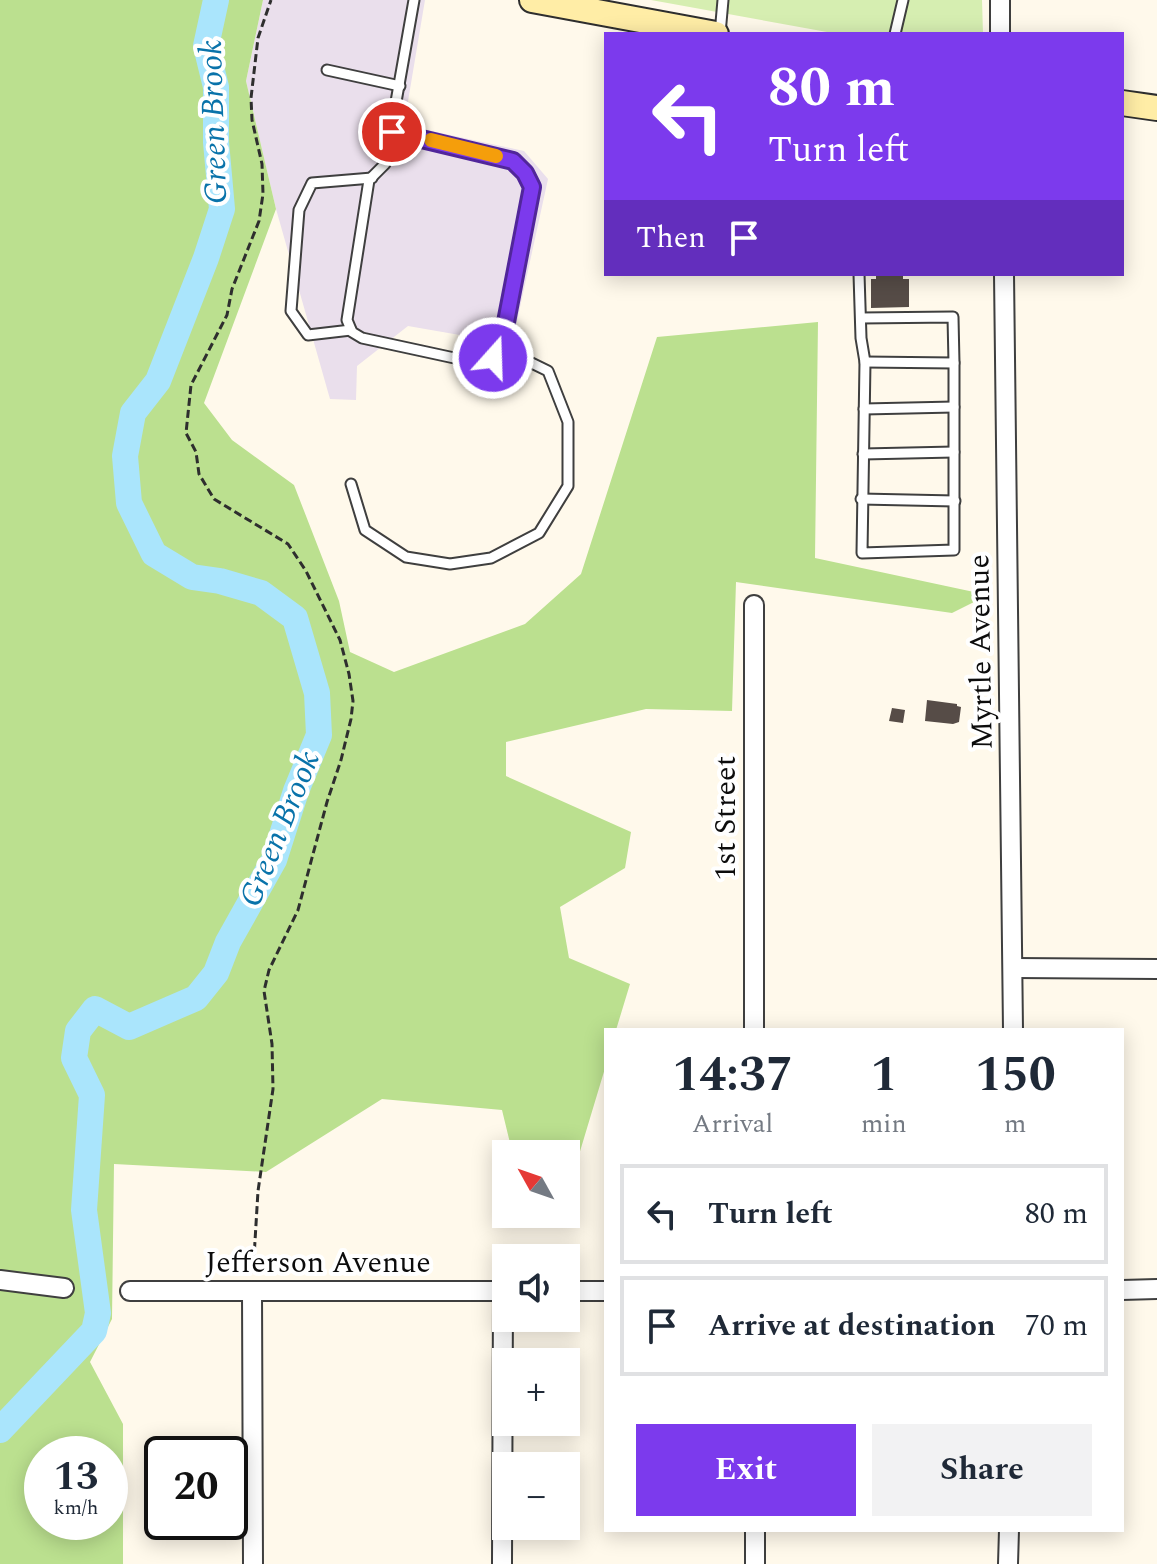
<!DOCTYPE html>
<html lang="en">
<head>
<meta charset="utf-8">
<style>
  body { margin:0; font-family:Spectral,serif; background:#f2f2f3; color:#1f2937; height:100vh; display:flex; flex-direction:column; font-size:30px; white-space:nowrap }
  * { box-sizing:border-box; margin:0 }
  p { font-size:26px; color:#747a83 }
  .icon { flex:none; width:44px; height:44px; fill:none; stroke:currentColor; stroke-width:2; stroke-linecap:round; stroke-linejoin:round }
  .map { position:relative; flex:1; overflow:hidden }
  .details { position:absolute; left:604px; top:1028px; width:520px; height:504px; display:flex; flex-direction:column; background:#fff; border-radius:0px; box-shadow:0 4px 20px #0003 }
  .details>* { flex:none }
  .banner { position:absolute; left:604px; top:32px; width:520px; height:244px; border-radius:0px; box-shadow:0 4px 20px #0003; background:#7c3aed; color:#fff; overflow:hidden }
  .needle { width:52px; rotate:310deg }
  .buttons { position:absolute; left:492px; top:1140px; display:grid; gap:16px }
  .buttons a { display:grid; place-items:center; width:88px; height:88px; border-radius:0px; background:#fff; box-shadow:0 4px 20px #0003; font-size:40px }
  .speed { position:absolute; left:24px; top:1436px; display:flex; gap:16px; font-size:40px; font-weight:700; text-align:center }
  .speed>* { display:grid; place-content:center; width:104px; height:104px; border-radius:50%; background:#fff; box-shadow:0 4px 20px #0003; line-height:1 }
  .speed small { font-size:20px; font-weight:400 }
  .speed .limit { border:4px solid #111; border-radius:12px; background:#fff; color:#111 }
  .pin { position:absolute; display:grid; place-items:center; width:68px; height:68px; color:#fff; margin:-34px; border:4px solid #fff; border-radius:50%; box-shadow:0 2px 8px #0007 }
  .me { position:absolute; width:88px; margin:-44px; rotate:20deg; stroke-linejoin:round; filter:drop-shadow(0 0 6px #0008) }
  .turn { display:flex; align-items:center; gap:28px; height:168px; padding:0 32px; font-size:36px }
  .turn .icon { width:104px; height:104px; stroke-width:2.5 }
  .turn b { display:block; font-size:56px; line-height:68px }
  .then { display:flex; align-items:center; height:76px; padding:0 32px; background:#0003; gap:16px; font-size:30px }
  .eta { display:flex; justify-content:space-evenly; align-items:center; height:136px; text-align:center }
  .eta b { font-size:48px; font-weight:700; line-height:56px }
  .action { display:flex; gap:16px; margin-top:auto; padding:16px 32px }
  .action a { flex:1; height:92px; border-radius:0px; background:#7c3aed; color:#fff; font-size:32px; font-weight:700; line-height:92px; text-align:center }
  .action a+a { background:#f2f2f3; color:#1f2937 }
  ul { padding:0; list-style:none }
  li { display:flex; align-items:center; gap:24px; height:100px; margin:0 16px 12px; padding:0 16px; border:4px solid #e0e1e3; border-radius:0px }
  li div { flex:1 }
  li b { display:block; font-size:30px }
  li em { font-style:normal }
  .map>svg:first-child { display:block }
  .industrial { fill:#eadfec }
  .green { fill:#d6eeb1 }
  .forest { fill:#bbe08f; fill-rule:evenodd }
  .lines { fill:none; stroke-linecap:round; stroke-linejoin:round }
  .river { stroke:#aae5fc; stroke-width:26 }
  .building { fill:#564c47 }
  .lane-casing { stroke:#3f3f3f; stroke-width:13 }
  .street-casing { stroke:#3f3f3f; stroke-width:22 }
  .secondary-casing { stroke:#2e2e2e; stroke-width:28 }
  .path { stroke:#2e2e2e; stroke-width:3; stroke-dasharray:8 4; stroke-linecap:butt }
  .lane { stroke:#fff; stroke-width:9 }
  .street { stroke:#fff; stroke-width:18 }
  .secondary { stroke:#ffeda6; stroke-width:24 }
  .route-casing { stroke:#51269a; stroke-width:20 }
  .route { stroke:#7c3aed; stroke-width:14 }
  .slow { stroke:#f59e0b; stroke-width:14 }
  .labels { text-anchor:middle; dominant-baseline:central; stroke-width:8; stroke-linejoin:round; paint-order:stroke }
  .street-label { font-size:30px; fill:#0c0c0c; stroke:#fff }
  .water-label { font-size:32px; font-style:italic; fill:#0973aa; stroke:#fff }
</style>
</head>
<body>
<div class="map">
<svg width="1157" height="1564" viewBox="0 0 1157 1564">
  <rect width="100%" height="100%" fill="#fff9eb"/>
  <!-- industrial -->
  <path class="industrial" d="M263 0H425L404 125 524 151 548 179 512 344 408 326 357 366 356 400 330 399 276 209 246 81Z"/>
  <!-- green -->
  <path class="green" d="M651 0H982L983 34H838Z"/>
  <!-- forest -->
  <path class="forest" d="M0 0H263L246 81 276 209 204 403 232 440 294 485 339 601 350 652 394 672 525 624 581 574 657 337 818 322 815 558 988 595 952 613 736 582 732 711 646 709 506 742V776L631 832 625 868 560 907 569 958 630 984 616 1030H606V1065L575 1168 566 1165V1154H531L511 1147 502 1110 382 1099 266 1172 114 1164 112 1319 90 1362 123 1424V1564H0ZM42 1454H110V1522H42Z"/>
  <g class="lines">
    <!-- river -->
    <path class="river" d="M0 1430 94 1331 98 1313 84 1210 92 1095 74 1058 78 1031 95 1009 129 1027 196 998 216 973 228 942 274 860 296 791 319 735 317 693 295 618 261 593 220 581 192 577 154 554 129 503 125 456 133 413 158 381 206 258 222 209 216 142V87L206 46 216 0"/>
  </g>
  <!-- building -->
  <g class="building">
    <path d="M876 276H903V279H909V307L871 308V279H876Z"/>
    <path d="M927 700 957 704V706L961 707 959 722 953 724 925 721Z"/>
    <path d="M892 708 905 710 903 723 889 721Z"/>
  </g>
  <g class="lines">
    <defs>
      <g id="lane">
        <path d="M720 34 723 0"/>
        <path d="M895 34 903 0"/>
        <path d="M327 70 400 86"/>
        <path d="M392 132 513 161 525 173 532 187 501 348 493 358 482 364 362 338 352 332 347 320 369 180 385 164 414 0"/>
        <path d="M859 274 861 338 865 362 862 553 954 550V363"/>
        <path d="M861 318 953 317 954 363 865 362"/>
        <path d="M351 330 308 335 291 311 299 210 312 183 372 178"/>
        <path d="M864 409 954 407"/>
        <path d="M863 454 954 452"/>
        <path d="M351 484 365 530 406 557 450 564 491 558 539 533 568 486V422L548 371 501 348"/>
        <path d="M861 499 955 501"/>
      </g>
      <g id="street">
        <path d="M1000 0V34"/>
        <path d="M1004 274 1013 1030"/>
        <path d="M754 605V1030"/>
        <path d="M1013 968 1157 969"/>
        <path d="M0 1280 64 1288"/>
        <path d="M1122 1290 1157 1289"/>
        <path d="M130 1291H506"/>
        <path d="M252 1291 253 1564"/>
        <path d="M566 1291H606"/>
        <path d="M755 1530V1564"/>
        <path d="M502 1564 503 1291"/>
        <path d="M1008 1564 1009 1530"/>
      </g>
      <g id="secondary">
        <path d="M532 0 716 34"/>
        <path d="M1122 103 1157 108"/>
      </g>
    </defs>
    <!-- lane casing -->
    <use href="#lane" class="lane-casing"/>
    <!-- street casing -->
    <use href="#street" class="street-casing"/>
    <!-- secondary casing -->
    <use href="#secondary" class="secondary-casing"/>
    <!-- path -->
    <path class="path" d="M253 1274 258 1191 273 1089 272 1044 264 991 269 970 298 910 327 802 341 760 351 719 353 701 349 674 340 640 306 571 288 544 214 499 199 474 196 452 186 433 191 385 227 315 232 289 259 221 263 194 262 164 252 120 251 98 258 38 271 0"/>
    <!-- lane -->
    <use href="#lane" class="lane"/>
    <!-- street -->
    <use href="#street" class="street"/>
    <!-- secondary -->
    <use href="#secondary" class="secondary"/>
  </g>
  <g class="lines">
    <defs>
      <path id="route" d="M392 132 513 161 525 173 532 187 501 348 493 358"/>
    </defs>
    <!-- route casing -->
    <use href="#route" class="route-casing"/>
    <!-- route -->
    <use href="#route" class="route"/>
    <!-- slow -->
    <path class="slow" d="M431 140 496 156"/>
  </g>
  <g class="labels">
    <!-- street labels -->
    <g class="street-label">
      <text transform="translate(981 652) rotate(-91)">Myrtle Avenue</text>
      <text transform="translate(726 818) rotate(-90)">1st Street</text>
      <text x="318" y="1263">Jefferson Avenue</text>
    </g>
    <!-- water labels -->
    <g class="water-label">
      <text transform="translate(214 122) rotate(-92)">Green Brook</text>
      <text transform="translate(280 829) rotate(-68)">Green Brook</text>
    </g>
  </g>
</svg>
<div class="buttons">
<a><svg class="needle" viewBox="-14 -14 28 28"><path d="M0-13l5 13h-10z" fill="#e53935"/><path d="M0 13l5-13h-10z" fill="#747a83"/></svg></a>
<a><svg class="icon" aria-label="sound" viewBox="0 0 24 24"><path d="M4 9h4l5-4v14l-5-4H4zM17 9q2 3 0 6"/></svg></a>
<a>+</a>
<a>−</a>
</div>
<div class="speed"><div>13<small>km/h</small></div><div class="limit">20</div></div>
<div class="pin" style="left:392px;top:132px;background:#d93025"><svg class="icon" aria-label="arrive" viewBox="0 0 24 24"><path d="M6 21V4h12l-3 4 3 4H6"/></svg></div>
<svg class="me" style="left:493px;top:358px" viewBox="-20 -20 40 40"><circle r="17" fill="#7c3aed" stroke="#fff" stroke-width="3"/><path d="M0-11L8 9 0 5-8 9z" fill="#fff"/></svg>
<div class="banner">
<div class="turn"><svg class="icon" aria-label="left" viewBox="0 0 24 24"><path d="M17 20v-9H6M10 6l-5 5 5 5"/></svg><div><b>80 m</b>Turn left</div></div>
<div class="then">Then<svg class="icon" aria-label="arrive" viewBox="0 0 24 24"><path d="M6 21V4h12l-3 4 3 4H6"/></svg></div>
</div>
<section class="details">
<div class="eta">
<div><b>14:37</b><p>Arrival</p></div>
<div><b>1</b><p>min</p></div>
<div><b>150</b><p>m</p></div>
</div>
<ul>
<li><svg class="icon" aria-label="left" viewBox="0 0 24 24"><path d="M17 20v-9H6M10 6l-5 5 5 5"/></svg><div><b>Turn left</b></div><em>80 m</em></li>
<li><svg class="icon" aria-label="arrive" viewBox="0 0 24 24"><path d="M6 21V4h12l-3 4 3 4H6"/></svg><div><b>Arrive at destination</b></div><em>70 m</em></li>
</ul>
<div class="action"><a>Exit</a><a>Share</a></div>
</section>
</div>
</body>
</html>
